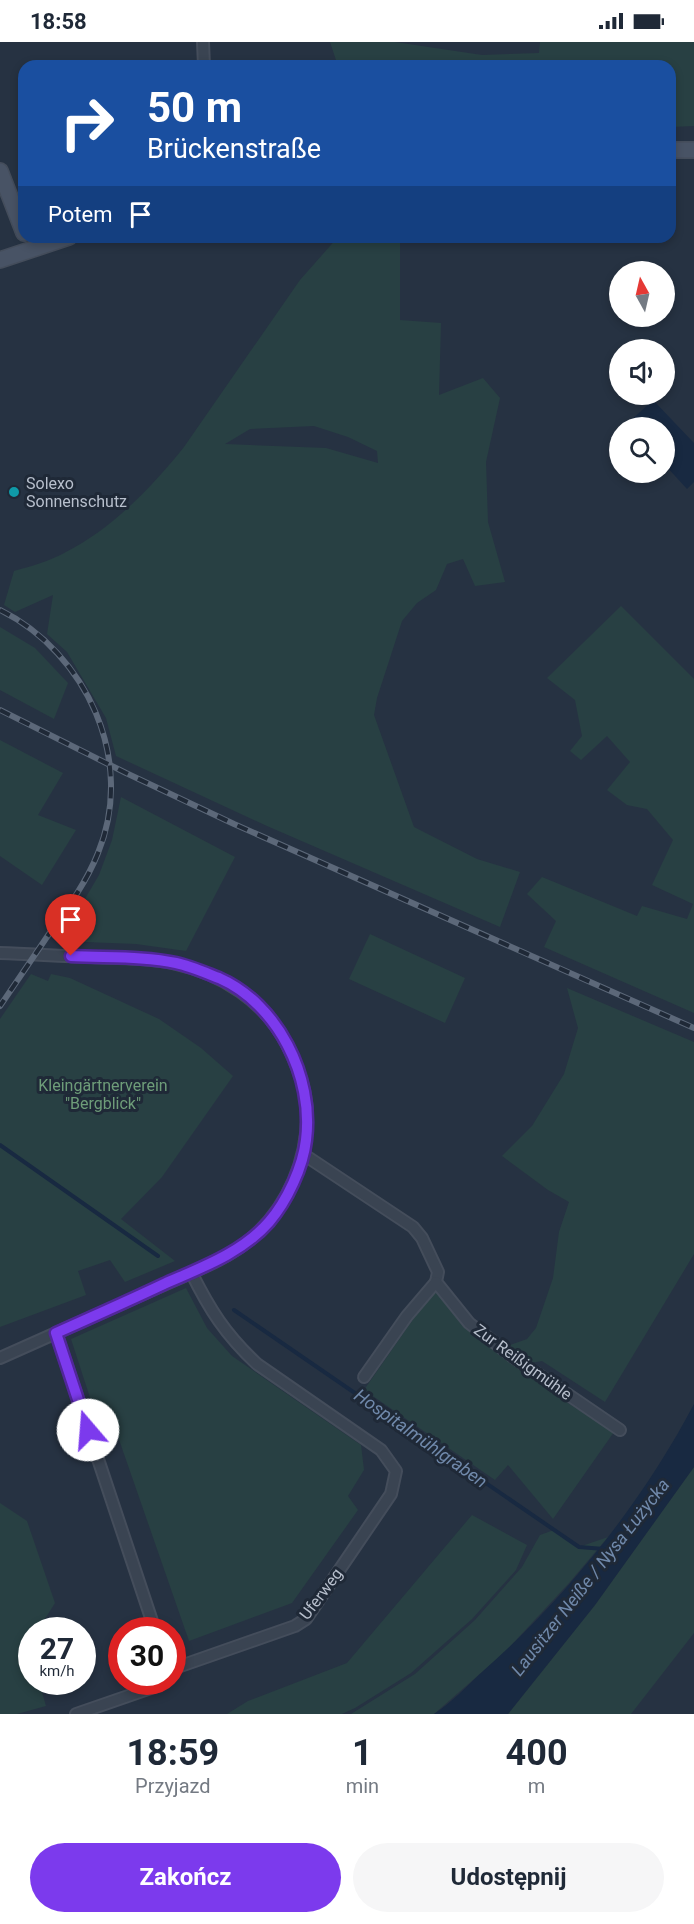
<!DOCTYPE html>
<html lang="pl">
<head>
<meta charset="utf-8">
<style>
  body { margin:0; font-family:Roboto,sans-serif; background:#f6f6f7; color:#1f2937; height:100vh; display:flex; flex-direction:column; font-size:22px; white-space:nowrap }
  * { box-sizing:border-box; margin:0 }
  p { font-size:20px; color:#747a83 }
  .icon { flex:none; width:33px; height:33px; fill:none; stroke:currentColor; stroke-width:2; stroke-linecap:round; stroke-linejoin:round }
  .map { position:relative; height:1672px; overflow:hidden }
  .panel { display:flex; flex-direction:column; background:#fff; flex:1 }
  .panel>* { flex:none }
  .guide { position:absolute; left:18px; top:18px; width:658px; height:183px; border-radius:18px; box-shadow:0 3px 9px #0003; background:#1a4fa0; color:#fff; overflow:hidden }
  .needle { width:39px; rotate:352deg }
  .tools { position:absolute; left:609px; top:219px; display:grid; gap:12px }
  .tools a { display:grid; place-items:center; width:66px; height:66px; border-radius:50%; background:#fff; box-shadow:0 3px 9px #0003; font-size:30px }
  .speed { position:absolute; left:18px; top:1575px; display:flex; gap:12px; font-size:30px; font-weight:700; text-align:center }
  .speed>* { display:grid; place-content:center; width:78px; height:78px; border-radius:50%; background:#fff; box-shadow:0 3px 9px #0003; line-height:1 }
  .speed small { font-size:15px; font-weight:400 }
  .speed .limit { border:9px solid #d22; background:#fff; color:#111 }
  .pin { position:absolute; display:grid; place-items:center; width:51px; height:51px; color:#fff; margin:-62px -26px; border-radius:50% 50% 50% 0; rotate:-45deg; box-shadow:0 0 6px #0007 }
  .pin .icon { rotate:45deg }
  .me { position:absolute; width:66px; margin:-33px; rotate:342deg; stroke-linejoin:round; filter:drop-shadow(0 0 4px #0008) }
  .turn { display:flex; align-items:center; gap:21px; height:126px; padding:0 30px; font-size:27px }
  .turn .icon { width:78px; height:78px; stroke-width:2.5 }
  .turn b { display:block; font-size:42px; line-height:51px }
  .then { display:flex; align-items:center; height:57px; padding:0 30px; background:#0003; gap:12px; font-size:22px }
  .eta { display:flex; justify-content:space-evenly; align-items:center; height:102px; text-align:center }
  .eta b { font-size:36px; font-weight:700; line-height:42px }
  .button { display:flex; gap:12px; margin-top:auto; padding:12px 30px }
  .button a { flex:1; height:69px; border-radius:36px; background:#7c3aed; color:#fff; font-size:24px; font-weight:700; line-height:69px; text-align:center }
  .button a+a { background:#f6f6f7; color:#1f2937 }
  .status { display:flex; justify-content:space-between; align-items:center; height:42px; padding:0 30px; background:#fff; direction:ltr }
  .status svg { height:16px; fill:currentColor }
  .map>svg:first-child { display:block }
  .green { fill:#284043; fill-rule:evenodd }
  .water { fill:#182941 }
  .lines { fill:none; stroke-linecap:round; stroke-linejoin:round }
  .stream { stroke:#182941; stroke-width:4 }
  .street-casing { stroke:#444d5b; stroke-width:14 }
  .secondary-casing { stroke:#444d5b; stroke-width:18 }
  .street { stroke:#3a4452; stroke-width:10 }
  .secondary { stroke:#485365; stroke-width:15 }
  .rail-casing { stroke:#5c6879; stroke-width:6 }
  .rail { stroke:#1f2937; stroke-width:4; stroke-dasharray:11; stroke-linecap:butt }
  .route-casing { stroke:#51269a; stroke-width:15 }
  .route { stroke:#7c3aed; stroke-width:10 }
  .culture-dot { fill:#0f9aa8; stroke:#1f2937; stroke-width:2 }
  .labels { text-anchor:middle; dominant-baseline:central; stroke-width:6; stroke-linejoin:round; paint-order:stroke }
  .poi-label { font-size:16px; fill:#b7bfcc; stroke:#1f2937; text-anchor:start }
  .park-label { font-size:16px; fill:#6e9d79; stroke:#1f2937 }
  .street-label { font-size:16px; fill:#b7bfcc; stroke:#1f2937 }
  .water-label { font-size:18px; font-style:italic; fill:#7089ab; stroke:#1f2937 }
</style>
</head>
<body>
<div class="status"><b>18:58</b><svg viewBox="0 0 49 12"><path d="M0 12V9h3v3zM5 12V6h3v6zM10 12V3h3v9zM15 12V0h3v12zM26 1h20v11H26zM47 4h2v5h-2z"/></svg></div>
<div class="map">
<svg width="694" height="1672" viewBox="0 0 694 1672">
  <rect width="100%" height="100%" fill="#263242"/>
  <!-- green -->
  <g class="green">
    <path d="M330 0H395L482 13 539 11 540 0H694V84L671 85 670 24H338Z"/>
    <path d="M338 195H400V278L441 281 439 353 483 336 500 356 486 420 488 480 505 540 475 544 463 517 447 522 436 548 417 561 402 579 377 656 374 673 414 785 477 817 520 830 500 885 267 784 116 714 106 676 67 610 47 592 53 553 15 570 4 563 14 529C32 524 50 519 66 510 113 486 152 445 184 405L300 238ZM314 384 348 395 377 409 378 421 326 406 225 402 250 387Z"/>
    <path d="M621 564 694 637V971L544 905 556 879 527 852 542 835 637 874 642 864 687 877 693 862 652 843 673 798 647 767 627 763 607 748 630 720 607 694 581 718 570 709 582 694 575 658 547 636Z"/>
    <path d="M0 585 35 606 68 641 54 677 0 648Z"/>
    <path d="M0 698 63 731 38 773 76 788 42 843 0 814Z"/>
    <path d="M121 755 235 815 186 909 136 902 60 899 99 833 112 798Z"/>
    <path d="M370 892 465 936 445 981 349 937Z"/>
    <path d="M31 932 48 939 51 932 70 936 159 977 201 1006 233 1034 162 1135 121 1177 175 1219 125 1240 110 1218 78 1229 86 1253 0 1285V977Z"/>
    <path d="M567 946 694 1000V1212L605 1360 542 1319 531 1321 507 1304 527 1297 536 1286 553 1236 559 1190 569 1160 548 1148 502 1114 532 1084 564 1032 578 986Z"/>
    <path d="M186 1246 207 1286 232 1314 361 1403 364 1428 348 1454 358 1468 292 1561 189 1599 107 1363 94 1368 71 1297Z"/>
    <path d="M434 1247 463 1284 560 1356 614 1390 553 1477 508 1423 495 1438 364 1348Z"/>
    <path d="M694 1425V1591L631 1672H508L595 1563Z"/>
    <path d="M0 1461 27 1479 55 1561 38 1588H32L31 1599 28 1605 31 1616 32 1640H39L46 1664 17 1672H0Z"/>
    <path d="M472 1473 527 1503 516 1528 472 1577 411 1631 355 1666 342 1672H227L248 1659 347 1621Z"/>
    <path d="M554 1488 579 1505 608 1495 569 1541 505 1610 434 1672H351L415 1632 475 1578 522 1525 540 1493Z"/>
  </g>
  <!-- water -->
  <g class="water">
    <path d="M653 358 694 401V440L687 447 665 423 664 386 630 385 627 382Z"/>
    <path d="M694 1362V1425L595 1563 508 1672H434C451 1661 467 1644 482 1630 565 1557 642 1461 694 1362Z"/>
  </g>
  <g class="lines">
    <!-- stream -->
    <g class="stream">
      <path d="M0 1103 158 1214"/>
      <path d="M234 1268 579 1505 604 1507"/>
    </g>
    <defs>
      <g id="street">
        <path d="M203 0 204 24"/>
        <path d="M0 911C30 912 60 914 91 915 118 917 149 915 176 922 222 932 264 959 286 1001 297 1022 306 1047 307 1070 308 1117 288 1164 253 1195 226 1219 189 1231 157 1246 105 1269 52 1293 0 1316"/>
        <path d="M303 1112 413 1185 422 1196 438 1230 436 1240 469 1281 513 1315 620 1388"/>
        <path d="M56 1291 155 1588"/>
        <path d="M364 1335 407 1274 436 1240"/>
        <path d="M172 1627 295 1584 306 1577 391 1452 396 1429 381 1408 257 1322C225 1292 210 1268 191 1230"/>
        <path d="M76 1672 157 1644 164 1640"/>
      </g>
      <g id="secondary">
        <path d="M670 108H694"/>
        <path d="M0 129 24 191"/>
        <path d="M0 218 69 195"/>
      </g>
    </defs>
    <!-- street casing -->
    <use href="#street" class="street-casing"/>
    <!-- secondary casing -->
    <use href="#secondary" class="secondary-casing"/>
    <!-- street -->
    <use href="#street" class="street"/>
    <!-- secondary -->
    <use href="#secondary" class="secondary"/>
    <defs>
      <g id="rail">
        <path d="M0 568C87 611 136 719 98 811 87 839 69 864 51 889 34 914 17 939 0 964"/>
        <path d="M0 668 126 731 234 782 694 986"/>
      </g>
    </defs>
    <!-- rail casing -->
    <use href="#rail" class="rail-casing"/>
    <!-- rail -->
    <use href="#rail" class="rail"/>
  </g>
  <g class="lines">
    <defs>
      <path id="route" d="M71 914C104 916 144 914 176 921 190 924 206 931 219 936 278 962 314 1035 306 1098 303 1125 287 1159 269 1180 242 1211 200 1226 164 1242 128 1259 92 1275 56 1291L88 1388"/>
    </defs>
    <!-- route casing -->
    <use href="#route" class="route-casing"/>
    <!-- route -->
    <use href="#route" class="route"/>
  </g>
  <!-- markers -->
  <circle class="culture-dot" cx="14" cy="450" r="6"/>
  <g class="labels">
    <!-- poi labels -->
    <g class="poi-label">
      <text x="26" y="441">Solexo<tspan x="26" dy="18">Sonnenschutz</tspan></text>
    </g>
    <!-- park labels -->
    <g class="park-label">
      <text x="103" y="1043">Kleingärtnerverein<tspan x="103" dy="18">"Bergblick"</tspan></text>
    </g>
    <!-- street labels -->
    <g class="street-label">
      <text transform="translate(523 1320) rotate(36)">Zur Reißigmühle</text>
      <text transform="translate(321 1552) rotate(-53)">Uferweg</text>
    </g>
    <!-- water labels -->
    <g class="water-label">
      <text transform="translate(421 1396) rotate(35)">Hospitalmühlgraben</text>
      <text transform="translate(590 1535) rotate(-52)">Lausitzer Neiße / Nysa Łużycka</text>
    </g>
  </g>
</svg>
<div class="tools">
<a><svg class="needle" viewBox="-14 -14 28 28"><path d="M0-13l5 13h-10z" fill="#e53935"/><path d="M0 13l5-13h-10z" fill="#747a83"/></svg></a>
<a><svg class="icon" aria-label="sound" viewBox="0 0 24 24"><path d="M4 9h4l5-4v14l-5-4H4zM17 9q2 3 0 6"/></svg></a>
<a><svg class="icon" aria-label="search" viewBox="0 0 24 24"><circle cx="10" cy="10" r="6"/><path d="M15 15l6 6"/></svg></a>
</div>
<div class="speed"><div>27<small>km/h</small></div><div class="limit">30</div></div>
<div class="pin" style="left:71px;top:914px;background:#d93025"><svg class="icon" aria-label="arrive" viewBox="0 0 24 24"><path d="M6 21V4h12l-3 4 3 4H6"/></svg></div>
<svg class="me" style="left:88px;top:1388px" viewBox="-20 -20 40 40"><circle r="19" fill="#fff"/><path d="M0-13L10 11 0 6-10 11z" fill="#7c3aed"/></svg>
<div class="guide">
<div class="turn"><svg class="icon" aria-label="right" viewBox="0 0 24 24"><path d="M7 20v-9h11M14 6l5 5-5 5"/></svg><div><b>50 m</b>Brückenstraße</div></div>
<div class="then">Potem<svg class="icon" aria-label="arrive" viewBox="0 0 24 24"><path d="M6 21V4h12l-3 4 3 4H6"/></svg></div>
</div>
</div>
<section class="panel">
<div class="eta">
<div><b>18:59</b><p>Przyjazd</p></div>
<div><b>1</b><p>min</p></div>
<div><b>400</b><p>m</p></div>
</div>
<div class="button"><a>Zakończ</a><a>Udostępnij</a></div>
</section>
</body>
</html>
